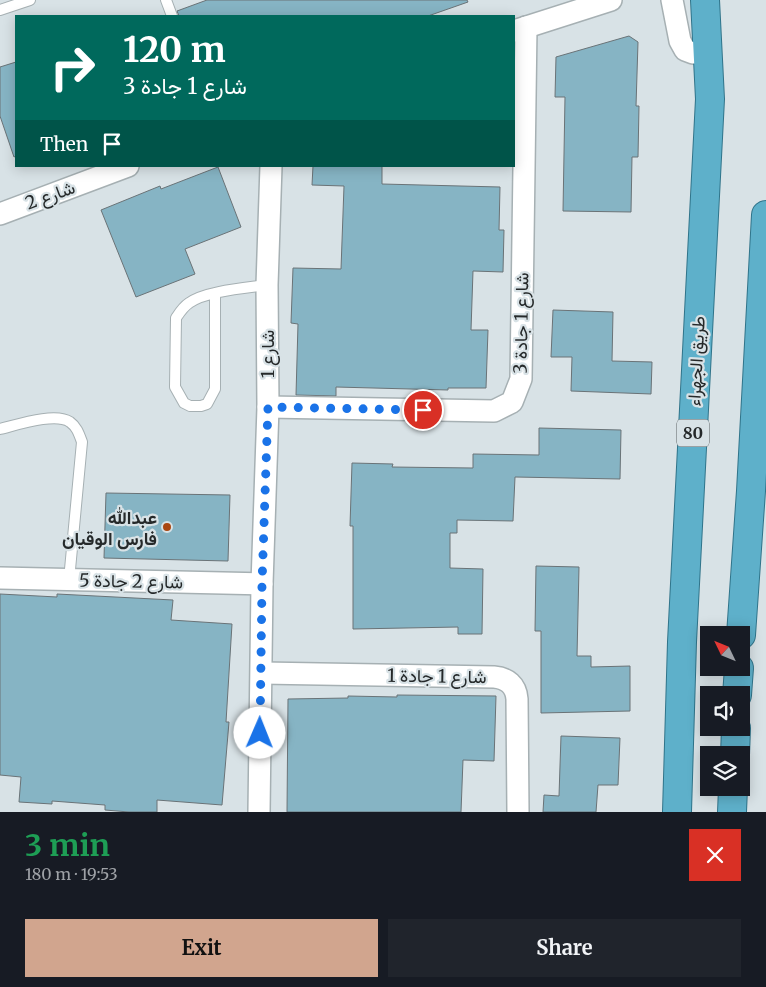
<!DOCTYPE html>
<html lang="en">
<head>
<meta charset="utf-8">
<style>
  body { margin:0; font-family:Merriweather,Vazirmatn,serif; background:#20242c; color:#f1f3f6; height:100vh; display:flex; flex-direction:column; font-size:19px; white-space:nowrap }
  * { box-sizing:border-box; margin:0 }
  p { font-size:16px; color:#9ea1a6 }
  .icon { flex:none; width:28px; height:28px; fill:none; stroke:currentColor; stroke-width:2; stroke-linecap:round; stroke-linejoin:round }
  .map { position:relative; height:812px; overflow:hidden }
  .drawer { display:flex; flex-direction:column; background:#171b24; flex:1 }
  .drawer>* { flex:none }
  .hud { position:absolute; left:15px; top:15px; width:500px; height:152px; border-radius:0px; box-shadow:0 2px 12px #0003; background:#00695c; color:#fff; overflow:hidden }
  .needle { width:32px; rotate:313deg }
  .controls { position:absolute; left:700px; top:626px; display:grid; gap:10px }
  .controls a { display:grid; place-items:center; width:50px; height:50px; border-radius:0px; background:#171b24; box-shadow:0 2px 12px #0003; font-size:25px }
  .pin { position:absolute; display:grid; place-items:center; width:42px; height:42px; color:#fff; margin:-21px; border:2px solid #fff; border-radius:50%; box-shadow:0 1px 5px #0007 }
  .me { position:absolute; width:55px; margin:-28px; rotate:1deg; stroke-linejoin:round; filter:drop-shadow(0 0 4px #0008) }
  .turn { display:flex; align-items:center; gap:18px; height:105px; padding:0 25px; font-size:22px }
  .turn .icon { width:65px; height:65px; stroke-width:2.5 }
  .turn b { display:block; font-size:35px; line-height:42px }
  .then { display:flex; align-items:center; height:48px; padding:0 25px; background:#0003; gap:10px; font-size:19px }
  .round { display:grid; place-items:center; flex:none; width:52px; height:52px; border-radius:0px; background:#20242c }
  .head { display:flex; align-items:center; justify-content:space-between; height:85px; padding:0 25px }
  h1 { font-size:30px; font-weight:700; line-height:38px; color:#1e9e55 }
  .primary-button { display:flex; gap:10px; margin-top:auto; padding:10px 25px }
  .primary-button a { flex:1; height:58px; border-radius:0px; background:#d1a58e; color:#111; font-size:20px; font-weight:700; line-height:58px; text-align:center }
  .primary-button a+a { background:#20242c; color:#f1f3f6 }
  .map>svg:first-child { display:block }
  .building { fill:#86b4c4; stroke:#6a7377 }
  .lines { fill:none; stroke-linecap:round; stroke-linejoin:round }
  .service-casing { stroke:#a6b0b3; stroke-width:12 }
  .minor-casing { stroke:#a6b0b3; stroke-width:24 }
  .trunk-casing { stroke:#30748a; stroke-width:30 }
  .service { stroke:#fff; stroke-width:10 }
  .minor { stroke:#fff; stroke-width:21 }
  .trunk { stroke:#5eb0ca; stroke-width:28 }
  .route { stroke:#1a73e8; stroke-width:9; stroke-dasharray:0 16.2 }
  .poi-dot { fill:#a94610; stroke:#d8e2e6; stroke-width:2 }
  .labels { text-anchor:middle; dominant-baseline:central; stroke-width:4.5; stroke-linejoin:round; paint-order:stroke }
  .shield { fill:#d8e2e6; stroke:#5b6062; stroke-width:1 }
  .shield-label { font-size:16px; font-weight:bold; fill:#25292a }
  .street-label { font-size:18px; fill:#25292a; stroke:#d8e2e6 }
  .poi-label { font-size:18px; font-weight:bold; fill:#25292a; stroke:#d8e2e6; text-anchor:end }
</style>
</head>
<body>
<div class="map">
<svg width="766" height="812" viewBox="0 0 766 812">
  <rect width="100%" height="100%" fill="#d8e2e6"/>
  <!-- building -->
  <g class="building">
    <path d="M207 0H467L468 2 428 16H179L177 11Z"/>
    <path d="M629 36 638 42 636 106H639L638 157H632L631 212 563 211 565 97H555L556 57Z"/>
    <path d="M16 62V156L14 157 0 116V67Z"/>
    <path d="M313 166H382V184L500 187 499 230H504L503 272 473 271 471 330H488L486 388H448V390L336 387V396L296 395 298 324 291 323 293 268 341 269 344 186 312 185Z"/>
    <path d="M218 167 241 227 185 249 195 274 136 297 101 210 160 186 161 189Z"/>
    <path d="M553 310 613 312 612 361 652 362 651 394 571 391 572 357H551Z"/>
    <path d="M539 428 621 430 620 479 515 477 513 521 457 520V533H450V568L483 569 482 634H458V627L353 629V526H350L352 463 393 464 392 467 473 468V454L539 455Z"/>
    <path d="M106 493 230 495 228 561 104 558Z"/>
    <path d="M536 566 579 567 577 656H591V667L630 666V711L541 713V631H535Z"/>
    <path d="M0 594 57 597V594L173 600 171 620 232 624 226 722H229L222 805 157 800V812H129L105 810V805L52 801V804L19 802 21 777 0 775Z"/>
    <path d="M397 695 496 696 494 761 463 760 461 812H287L288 699 348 698V696L397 697Z"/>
    <path d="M561 736 620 738 618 785H598L596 812H543L544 795 559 796Z"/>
  </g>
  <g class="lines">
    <defs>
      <g id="service">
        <path d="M166 0 172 16"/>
        <path d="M0 10 30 0"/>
        <path d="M215 293V389L207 404 201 406H190L184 403 175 387 176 318C180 312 183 307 189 303 205 291 246 288 267 285"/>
        <path d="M0 429C17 425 55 412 70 422 77 427 79 434 82 442L69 580"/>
      </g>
      <g id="minor">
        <path d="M672 0 680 41 685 50 693 53H708"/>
        <path d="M514 31 611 0"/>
        <path d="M0 214 128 166"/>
        <path d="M268 407 494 411 512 402 521 379 526 27"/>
        <path d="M0 578 262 584"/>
        <path d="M262 673 494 677C507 678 516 685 517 699L518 812"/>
        <path d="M259 812 262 584 268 407 267 285 271 166"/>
      </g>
      <g id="trunk">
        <path d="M741 635 751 491 766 215"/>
        <path d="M737 695 739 668"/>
        <path d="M735 755 736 728"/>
        <path d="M677 812 682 642 710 99 705 0"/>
        <path d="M732 812 733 788"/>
      </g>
    </defs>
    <!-- service casing -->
    <use href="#service" class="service-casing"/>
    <!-- minor casing -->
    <use href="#minor" class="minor-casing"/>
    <!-- trunk casing -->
    <use href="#trunk" class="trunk-casing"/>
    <!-- service -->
    <use href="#service" class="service"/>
    <!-- minor -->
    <use href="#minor" class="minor"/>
    <!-- trunk -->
    <use href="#trunk" class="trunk"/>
  </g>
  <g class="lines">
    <!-- route -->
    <path class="route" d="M260 733 262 584 268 407 423 410"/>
  </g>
  <!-- markers -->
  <circle class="poi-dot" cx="167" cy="527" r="5"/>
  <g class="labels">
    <!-- shield labels -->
    <rect class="shield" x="677" y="419.5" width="32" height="27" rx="4"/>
    <g class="shield-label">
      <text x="693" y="433">80</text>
    </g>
    <!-- street labels -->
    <g class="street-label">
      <text transform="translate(50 195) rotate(-20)">شارع 2</text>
      <text transform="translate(521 323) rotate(-89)">شارع 1 جادة 3</text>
      <text transform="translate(267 354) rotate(-90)">شارع 1</text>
      <text transform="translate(696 361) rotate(-87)">طريق الجهراء</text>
      <text transform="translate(131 581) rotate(1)">شارع 2 جادة 5</text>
      <text transform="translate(437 676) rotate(1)">شارع 1 جادة 1</text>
    </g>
    <!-- poi labels -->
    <g class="poi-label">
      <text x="157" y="517">عبدالله<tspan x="157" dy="21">فارس الوقيان</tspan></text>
    </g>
  </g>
</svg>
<div class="controls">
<a><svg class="needle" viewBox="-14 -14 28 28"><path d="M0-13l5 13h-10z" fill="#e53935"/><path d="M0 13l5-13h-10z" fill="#9ea1a6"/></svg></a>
<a><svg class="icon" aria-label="sound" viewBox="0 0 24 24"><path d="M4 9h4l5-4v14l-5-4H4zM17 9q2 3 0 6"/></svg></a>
<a><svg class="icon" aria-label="layers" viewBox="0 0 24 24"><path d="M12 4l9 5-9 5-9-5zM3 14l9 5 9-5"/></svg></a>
</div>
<div class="pin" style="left:423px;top:410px;background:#d93025"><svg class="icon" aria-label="arrive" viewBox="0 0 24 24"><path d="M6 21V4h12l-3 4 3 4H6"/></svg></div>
<svg class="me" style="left:260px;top:733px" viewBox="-20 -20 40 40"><circle r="19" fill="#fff"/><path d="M0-13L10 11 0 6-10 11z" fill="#1a73e8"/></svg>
<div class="hud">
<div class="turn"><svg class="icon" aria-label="right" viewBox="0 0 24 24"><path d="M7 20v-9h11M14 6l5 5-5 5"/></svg><div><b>120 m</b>شارع 1 جادة 3</div></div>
<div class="then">Then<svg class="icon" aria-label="arrive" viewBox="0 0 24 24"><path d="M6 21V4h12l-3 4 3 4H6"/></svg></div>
</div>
</div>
<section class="drawer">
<div class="head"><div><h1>3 min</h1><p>180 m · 19:53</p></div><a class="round" style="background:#d93025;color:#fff"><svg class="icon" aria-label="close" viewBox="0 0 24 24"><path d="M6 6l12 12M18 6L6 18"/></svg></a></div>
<div class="primary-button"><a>Exit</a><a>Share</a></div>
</section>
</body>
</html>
